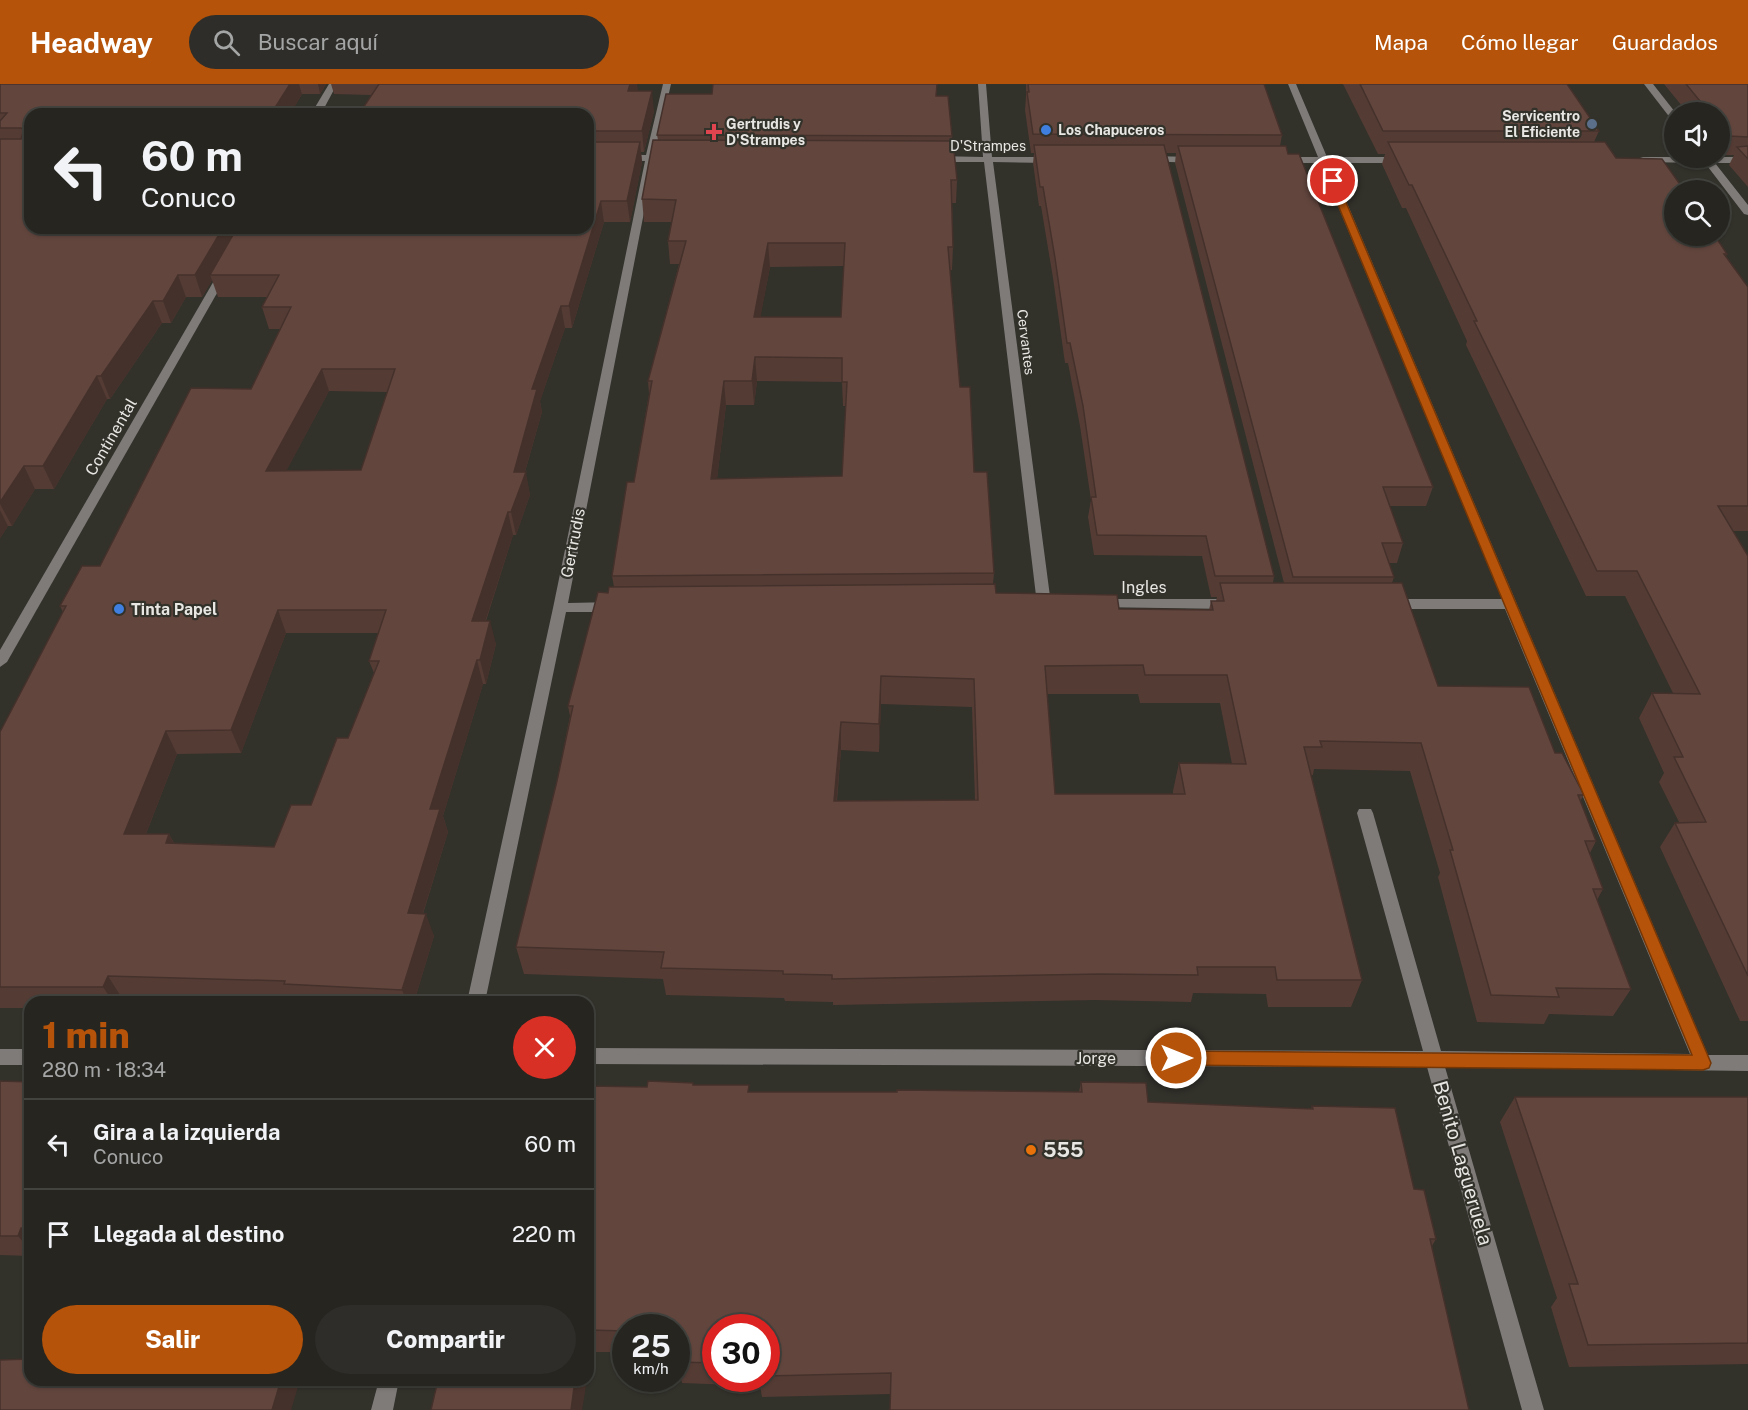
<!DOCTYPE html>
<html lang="es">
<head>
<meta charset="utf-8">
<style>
  body { margin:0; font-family:"Public Sans",sans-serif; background:#2e2d29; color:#f1f3f6; height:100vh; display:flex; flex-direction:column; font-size:22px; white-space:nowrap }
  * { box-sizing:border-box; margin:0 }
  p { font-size:20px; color:#a4a5a5 }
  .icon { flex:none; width:33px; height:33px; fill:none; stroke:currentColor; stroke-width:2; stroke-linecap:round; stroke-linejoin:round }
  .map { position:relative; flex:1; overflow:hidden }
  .side { position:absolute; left:24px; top:912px; width:570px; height:390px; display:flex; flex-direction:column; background:#262520; border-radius:18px; box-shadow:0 2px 4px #0004,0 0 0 2px #42423e }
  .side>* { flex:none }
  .hud { position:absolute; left:24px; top:24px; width:570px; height:126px; border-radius:18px; box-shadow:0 2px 4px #0004,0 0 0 2px #42423e; background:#262520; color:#f1f3f6; overflow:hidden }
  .controls { position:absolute; left:1664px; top:18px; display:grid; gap:12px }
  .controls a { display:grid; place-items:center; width:66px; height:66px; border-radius:50%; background:#262520; box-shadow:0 2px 4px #0004,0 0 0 2px #42423e; font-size:30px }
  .speed { position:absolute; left:612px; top:1230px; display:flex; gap:12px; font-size:30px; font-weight:700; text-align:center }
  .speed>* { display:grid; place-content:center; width:78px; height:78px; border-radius:50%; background:#262520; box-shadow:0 2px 4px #0004,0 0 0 2px #42423e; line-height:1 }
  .speed small { font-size:15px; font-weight:400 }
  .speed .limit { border:9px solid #d22; background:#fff; color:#111 }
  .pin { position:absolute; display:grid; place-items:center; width:51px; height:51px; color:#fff; margin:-26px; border:3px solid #fff; border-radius:50%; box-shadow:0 2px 6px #0007 }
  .me { position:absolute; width:66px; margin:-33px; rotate:90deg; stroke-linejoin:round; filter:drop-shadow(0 0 4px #0008) }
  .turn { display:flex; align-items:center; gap:21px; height:126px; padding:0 18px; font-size:27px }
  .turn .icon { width:78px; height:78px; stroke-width:2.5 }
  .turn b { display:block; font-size:42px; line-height:51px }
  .round { display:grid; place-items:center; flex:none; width:63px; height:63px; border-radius:32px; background:#2e2d29 }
  .head { display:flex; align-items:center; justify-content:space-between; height:102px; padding:0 18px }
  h1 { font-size:36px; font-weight:800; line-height:45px; color:#b45309 }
  .action { display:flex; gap:12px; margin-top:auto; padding:12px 18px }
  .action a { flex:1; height:69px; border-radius:36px; background:#b45309; color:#fff; font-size:24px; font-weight:800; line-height:69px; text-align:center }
  .action a+a { background:#2e2d29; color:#f1f3f6 }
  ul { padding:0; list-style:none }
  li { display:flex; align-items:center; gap:18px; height:90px; padding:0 18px; border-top:2px solid #42423e }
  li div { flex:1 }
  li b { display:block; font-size:22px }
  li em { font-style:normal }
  header { display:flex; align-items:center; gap:36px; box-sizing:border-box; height:84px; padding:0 30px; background:#b45309; color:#fff }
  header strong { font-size:28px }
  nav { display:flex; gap:33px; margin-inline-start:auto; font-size:21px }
  .search { width:420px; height:54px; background:#2e2d29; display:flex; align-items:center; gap:15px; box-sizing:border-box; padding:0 21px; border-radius:33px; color:#a4a5a5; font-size:22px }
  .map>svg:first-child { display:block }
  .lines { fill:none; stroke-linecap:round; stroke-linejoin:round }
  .minor { fill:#7e7b79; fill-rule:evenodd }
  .wall { fill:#543c35; fill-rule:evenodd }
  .shaded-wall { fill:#45312b }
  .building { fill:#62463e; stroke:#45312b; stroke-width:1.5; fill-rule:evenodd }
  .route { fill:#b45309; stroke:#753606; stroke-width:1.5 }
  .service-dot { fill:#5c6f8a; stroke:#32312a; stroke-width:2 }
  .shop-dot { fill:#3f7fe0; stroke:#32312a; stroke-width:2 }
  .health-dot { fill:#e0444e; stroke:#32312a; stroke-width:2 }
  .food-dot { fill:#e8710a; stroke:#32312a; stroke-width:2 }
  .labels { text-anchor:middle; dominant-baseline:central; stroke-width:4.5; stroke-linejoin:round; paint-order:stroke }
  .far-poi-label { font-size:14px; font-weight:bold; fill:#e8e7e3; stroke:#32312a; text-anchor:start }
  .far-street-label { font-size:14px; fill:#e8e7e3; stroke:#32312a }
  .street-label { font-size:16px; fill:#e8e7e3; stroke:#32312a }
  .poi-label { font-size:16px; font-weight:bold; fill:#e8e7e3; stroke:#32312a; text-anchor:start }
  .near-poi-label { font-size:20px; font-weight:bold; fill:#e8e7e3; stroke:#32312a; text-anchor:start }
  .near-street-label { font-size:20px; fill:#e8e7e3; stroke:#32312a }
</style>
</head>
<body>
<header>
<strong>Headway</strong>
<div class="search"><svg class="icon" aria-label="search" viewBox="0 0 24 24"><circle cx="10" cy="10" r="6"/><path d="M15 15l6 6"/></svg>Buscar aquí</div>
<nav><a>Mapa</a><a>Cómo llegar</a><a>Guardados</a></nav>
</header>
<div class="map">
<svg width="1748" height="1326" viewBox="0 0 1748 1326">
  <rect width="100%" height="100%" fill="#32312a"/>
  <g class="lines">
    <!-- minor -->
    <g class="minor">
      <path d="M329 0H337L321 30H311Z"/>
      <path d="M663 0H671L655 71H668L673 74 668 77H654L568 519 614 518 621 523 614 528H566L485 918H467L553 524 645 77 588 76V70L646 71Z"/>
      <path d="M978 0H986L992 73H1052L1057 76 1052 79 993 78 1051 520 1044 525 1037 520 984 78H935L930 75 935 72 983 73Z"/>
      <path d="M1288 0H1296L1327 73H1403L1408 76 1403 79H1330L1708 971H1748V987L1445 983 1544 1326H1522L1427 983 588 980V964L1423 967 1357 729 1359 725H1371L1373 729 1441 967 1690 970 1505 525H1388L1381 520 1388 515H1502L1320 79H1283L1278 76 1283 73H1318Z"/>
      <path d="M1644 0H1653L1675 28 1674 36 1671 35Z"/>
      <path d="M1148 72 1196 73 1201 76 1196 79 1145 77 1143 75Z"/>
      <path d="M1643 73H1748V79H1715L1748 121V131L1744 130 1705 79 1640 78V74Z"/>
      <path d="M224 185 229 188 7 578 0 583V566L219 188Z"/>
      <path d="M1100 515H1229L1236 520 1229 525 1095 523 1093 520 1095 517Z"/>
      <rect x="0" y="965" width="30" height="16"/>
      <path d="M379 1296H399L393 1326H371Z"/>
    </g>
  </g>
  <!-- wall -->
  <g class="wall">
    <path d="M0 0H326L320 10H302L290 30H30V144H588V30L371 11 334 10 331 0H637V7L654 27 644 68H641L642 78 630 138H604L572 244H565L540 317 542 328 525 388 530 411 516 451H513L486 537 496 560 486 600H483L443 732 448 748 423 830 434 852 414 918H269L122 914 120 918H30V924H0V648L63 528 60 522 100 482 251 305 280 245H269L262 223 267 213H218L212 196 202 213H186L171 239H162L110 315H107L54 405H35L12 442H8L0 454ZM329 307 387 308 361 386 286 387ZM286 549H378L369 577 374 589 348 654 311 721 274 763 174 759 169 750H146L177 670 241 669Z"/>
    <path d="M1026 0H1264L1282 51 1280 62 1288 70 1433 403 1426 422H1390L1403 459 1397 479H1389L1394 493 1392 499 1438 602 1555 669 1584 711 1580 717 1596 757 1590 769 1603 805 1597 816 1631 905 1613 932 1549 930 1544 940 1477 938 1438 793 1440 789 1410 687 1314 685 1313 691H1311L1362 896 1351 923H1268L1266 910 1193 909 1191 918 1095 916 833 921V918L785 917 784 914 666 911 663 895 524 890 516 863 557 697 570 632 568 622 608 509 614 503 612 492 634 398 649 310 648 297 679 180H670L668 157 672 138H644L642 115 658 56 657 51 937 12 952 52 957 96 956 119H952L953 163 952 186H950L960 303 974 388 994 489 993 500 996 509 1119 525 1209 526 1211 517H1216L1217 513H1211L1202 472 1094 471 1088 433 1091 416 1080 342 1068 279H1065L1053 194 1041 122H1039L1033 79 1034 69H1031L1025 26 1026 12ZM1166 69H1176L1175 79 1284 499H1273L1274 492ZM844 182 841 233H760L770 183ZM757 297 842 298 843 322H846L842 392 717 395 726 321H754ZM1047 610H1138L1140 619H1220L1232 680 1179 679 1173 707V710H1055ZM881 620 972 623 975 716 837 717 841 666 879 668Z"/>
    <path d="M1343 0H1567L1599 47 1594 58 1616 74 1727 170 1726 172 1748 203V447H1733L1748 471V937H1740L1660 763 1675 739 1679 738 1659 698 1664 689 1639 634 1652 609H1673L1625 512H1586L1466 261 1467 257 1406 124H1402L1382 80 1385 70H1378Z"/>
    <path d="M1664 0H1748V103L1729 81 1734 71H1721L1719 68V28H1687Z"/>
    <path d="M0 997 30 998V1172L0 1171Z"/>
    <path d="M1081 998 1148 1018 1311 1025 1312 1022 1414 1105 1436 1155 1432 1162 891 1310 762 1313 760 1302 682 1299 677 1278 678 1269H676V1244H626V1268H591L588 1287V1002L647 1003 693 999V1001L750 1008H1079ZM716 1244H766V1294H716Z"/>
    <path d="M1515 1013H1748V1280L1569 1283 1551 1223 1557 1214 1500 1038Z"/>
  </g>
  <!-- shaded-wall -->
  <g class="shaded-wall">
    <path d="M290 0H299L302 10 290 30H271Z"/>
    <path d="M318 0H326L320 10Z"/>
    <path d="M630 0H637L638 5 631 27 628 7Z"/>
    <path d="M652 7 654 27 644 68 642 47Z"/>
    <path d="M640 58 642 78 630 138 627 117Z"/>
    <path d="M601 117 604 138 572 244 569 222Z"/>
    <path d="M223 144H242L210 191 212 196 202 213 195 191Z"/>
    <path d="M768 159 770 183 756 257 754 233Z"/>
    <path d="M178 191 186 213 171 239 163 217Z"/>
    <path d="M153 217 162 239 110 315 101 292Z"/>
    <path d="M561 222 565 244 540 317 542 328 524 391 526 388 530 411 516 451 511 428 514 388 532 305Z"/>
    <path d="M755 273 757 297 754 321 752 297Z"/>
    <path d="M322 285 329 307 274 410 266 387Z"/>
    <path d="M97 292 107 315 54 405 43 382Z"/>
    <path d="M724 297 726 321 714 420 711 395Z"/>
    <path d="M24 382 35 405 12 442 0 420V418Z"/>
    <path d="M0 426 8 442 0 454Z"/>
    <path d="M508 428 513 451 478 560 472 537Z"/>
    <path d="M278 526 286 549 241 669 231 646Z"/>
    <path d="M490 537 496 560 486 600 480 576Z"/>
    <path d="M477 576 483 600 443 732 448 748 416 851 408 829 430 725Z"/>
    <path d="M881 592V620L879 668V640Z"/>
    <path d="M841 638V666L834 745V717Z"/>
    <path d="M166 647 177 670 137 773 124 750Z"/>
    <path d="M169 750 181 773 166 759Z"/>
    <path d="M426 830 434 852 414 918H407L402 906Z"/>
    <path d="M108 892 122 914 120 918H113L103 903Z"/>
    <path d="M21 1144 30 1154V1166L18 1152Z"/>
    <path d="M588 1259 591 1268 588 1287Z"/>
    <path d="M281 1296H300L291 1326H272Z"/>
    <path d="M575 1296H587L582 1326H571Z"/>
  </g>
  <!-- building -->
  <g class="building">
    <path d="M0 0H290L271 30H30V144H223L195 191H178L163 217H153L101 292H97L43 382H24L0 418V55H21L24 46 21 44H0V37L7 29H0Z"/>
    <path d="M379 0H630L628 7H652L642 47H588V30H359Z"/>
    <path d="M713 0H937L936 12H948L952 52 657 51 666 10H712Z"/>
    <path d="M1028 0H1264L1282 51 1033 50 1027 8H1029Z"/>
    <path d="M1360 0H1567L1599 47H1383Z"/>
    <path d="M1686 0H1748V53L1729 52 1719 41V28H1709Z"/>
    <path d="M653 56 953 57 957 96H951L953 163H948L960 303H970L974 388H987L994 489 612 492 627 398H634L652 297H648L686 157H668L676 116 642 115ZM768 159H845L841 233H754ZM755 273 842 274V298H847L842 392 711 395 724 297H752Z"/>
    <path d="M588 58H640L627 117H601L569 222H561L532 305H537L514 388H526L511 428H508L472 537H490L480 576H477L430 725H440L408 829 426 830 402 906 284 900 285 897 108 892 103 903H0V648L66 522H60L82 482H100L191 304 251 305 291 223H262L279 191H210L237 144H588ZM322 285H395L361 386 266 387ZM278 526H386L369 577H379L348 654H337L311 721H291L274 763 166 759 169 750H124L166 647 231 646Z"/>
    <path d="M1388 58H1605L1616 74 1662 75 1684 106H1674V152H1715L1727 170H1724L1748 203V422H1718L1748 472V892L1675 739 1706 738 1674 673H1683L1652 609 1700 610 1637 487H1597L1474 237H1477L1412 101H1409Z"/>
    <path d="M1034 61H1164L1274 492H1215L1206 452 1097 451 1091 413H1096L1083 322 1070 259H1067L1055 174 1043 103H1040Z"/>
    <path d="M1178 62H1286L1288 70H1299L1433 403H1383L1403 459H1382L1394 493H1293Z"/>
    <path d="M1748 62V75L1737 63Z"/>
    <path d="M1220 499H1402L1438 602 1529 603 1555 669H1562L1584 711H1578L1596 757H1585L1603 805H1593L1631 905 1556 904 1559 913 1491 911 1450 766H1453L1421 659 1320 657 1322 663H1304L1362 896H1277L1275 883H1197L1198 891 1100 890 832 895V891L783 890V887L661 884 664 868 516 863 557 697 573 622H568L598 508 608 509 609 503 995 500 996 509 1117 511 1119 525 1213 526 1211 517H1224ZM1143 581 1145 591H1227L1246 680 1179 679 1185 710H1055L1045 582ZM881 592 974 595 978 716 834 717 841 638 879 640Z"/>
    <path d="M0 997 30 998V1144H21L18 1152H0Z"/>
    <path d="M648 997 693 999V1001H749L748 1008H897V1006L1082 1008 1081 998 1146 999 1148 1018 1313 1025 1312 1022 1395 1024 1414 1105 1424 1106 1436 1155H1430L1469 1326H890L891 1289 766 1292V1244H716V1279L677 1278 680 1248H676V1244H626V1247L588 1246V1002L647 1003Z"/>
    <path d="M1515 1013H1748V1259L1588 1261 1569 1200H1578Z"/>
    <path d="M30 1275V1296H281L272 1326H0V1276Z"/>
    <path d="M438 1296H575L571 1326H431Z"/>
  </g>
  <!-- route -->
  <path class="route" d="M1333 94 1337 97 1711 979 1709 984 1703 986 1176 981 1170 979 1168 974 1170 969 1176 967 1692 971 1328 97Z"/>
  <!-- markers -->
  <circle class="service-dot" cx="1592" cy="40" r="6"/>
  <g class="shop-dot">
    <circle cx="1046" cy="46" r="6"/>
    <circle cx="119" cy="525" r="6"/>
  </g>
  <path class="health-dot" d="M711 39h6v6h6v6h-6v6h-6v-6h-6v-6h6z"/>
  <circle class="food-dot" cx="1031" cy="1066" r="6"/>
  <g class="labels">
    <!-- far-poi labels -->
    <g class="far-poi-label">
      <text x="1580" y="32" text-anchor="end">Servicentro<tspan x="1580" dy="16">El Eficiente</tspan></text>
      <text x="726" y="40">Gertrudis y<tspan x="726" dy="16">D'Strampes</tspan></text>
      <text x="1058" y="46">Los Chapuceros</text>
    </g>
    <!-- far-street labels -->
    <g class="far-street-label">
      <text x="988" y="62">D'Strampes</text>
      <text transform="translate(1026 258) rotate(83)">Cervantes</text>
    </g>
    <!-- street labels -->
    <g class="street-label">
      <text transform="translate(111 353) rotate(-60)">Continental</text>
      <text transform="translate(573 459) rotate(-79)">Gertrudis</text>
      <text x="1144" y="503">Ingles</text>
      <text x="1096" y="974">Jorge</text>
    </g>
    <!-- poi labels -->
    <g class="poi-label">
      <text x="131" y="525">Tinta Papel</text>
    </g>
    <!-- near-poi labels -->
    <g class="near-poi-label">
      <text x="1043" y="1066">555</text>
    </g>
    <!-- near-street labels -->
    <g class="near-street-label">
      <text transform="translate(1463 1079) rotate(74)">Benito Lagueruela</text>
    </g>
  </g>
</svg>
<div class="controls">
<a><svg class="icon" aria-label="sound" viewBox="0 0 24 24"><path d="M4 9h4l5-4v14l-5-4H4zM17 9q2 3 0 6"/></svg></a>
<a><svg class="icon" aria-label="search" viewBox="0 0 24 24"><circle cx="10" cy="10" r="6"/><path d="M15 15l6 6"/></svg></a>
</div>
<div class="speed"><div>25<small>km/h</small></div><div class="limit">30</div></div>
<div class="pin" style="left:1333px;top:97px;background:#d93025"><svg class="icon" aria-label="arrive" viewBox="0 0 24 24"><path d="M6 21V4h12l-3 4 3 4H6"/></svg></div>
<svg class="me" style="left:1176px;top:974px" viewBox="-20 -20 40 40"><circle r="17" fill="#b45309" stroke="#fff" stroke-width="3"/><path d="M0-11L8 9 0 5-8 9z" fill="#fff"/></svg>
<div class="hud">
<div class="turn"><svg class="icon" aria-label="left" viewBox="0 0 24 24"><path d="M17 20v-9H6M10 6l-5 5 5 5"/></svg><div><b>60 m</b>Conuco</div></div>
</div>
<section class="side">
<div class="head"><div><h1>1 min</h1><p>280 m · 18:34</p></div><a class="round" style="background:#d93025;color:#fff"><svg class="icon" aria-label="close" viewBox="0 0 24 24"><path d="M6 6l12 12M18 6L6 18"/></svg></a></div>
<ul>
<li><svg class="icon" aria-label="left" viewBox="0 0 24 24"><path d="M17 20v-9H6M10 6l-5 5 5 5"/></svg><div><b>Gira a la izquierda</b><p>Conuco</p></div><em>60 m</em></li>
<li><svg class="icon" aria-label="arrive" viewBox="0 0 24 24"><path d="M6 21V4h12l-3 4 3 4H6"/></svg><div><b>Llegada al destino</b></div><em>220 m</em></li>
</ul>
<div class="action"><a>Salir</a><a>Compartir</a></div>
</section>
</div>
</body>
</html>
